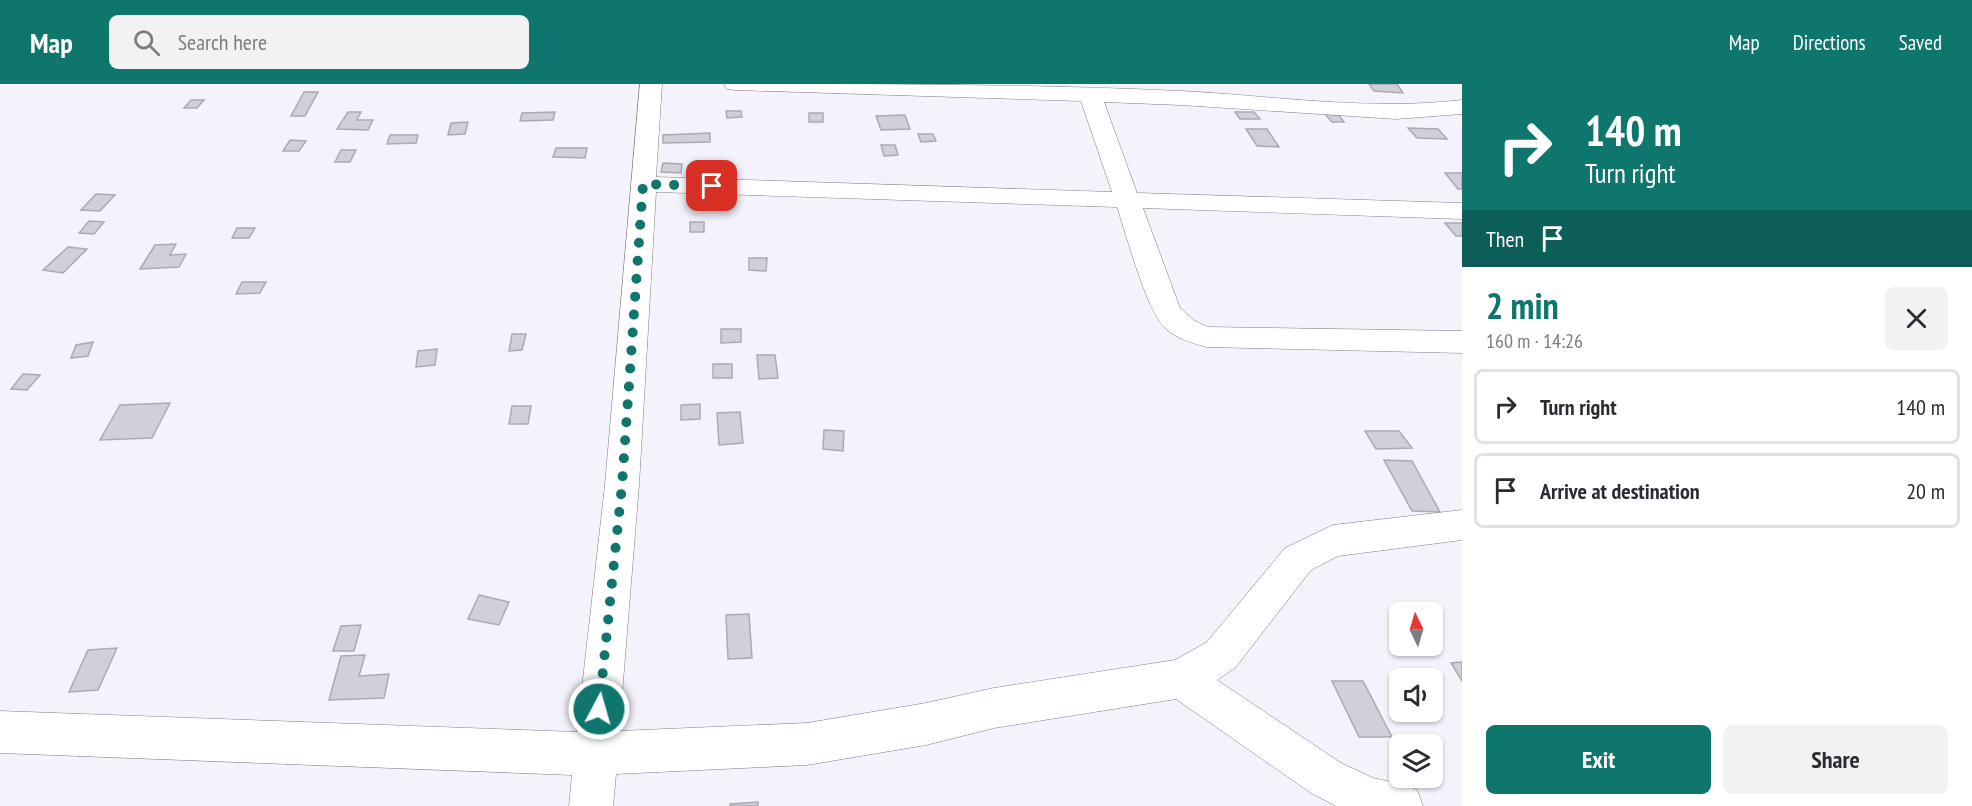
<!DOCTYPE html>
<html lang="en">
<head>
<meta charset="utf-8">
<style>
  body { margin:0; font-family:"PT Sans Narrow",sans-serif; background:#f2f2f3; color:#2b2b33; height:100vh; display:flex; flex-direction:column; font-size:22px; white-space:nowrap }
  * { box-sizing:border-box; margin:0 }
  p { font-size:20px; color:#7c7c81 }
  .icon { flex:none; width:33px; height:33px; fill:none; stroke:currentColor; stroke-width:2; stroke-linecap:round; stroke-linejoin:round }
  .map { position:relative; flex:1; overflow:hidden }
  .drawer { display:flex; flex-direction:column; background:#fff; width:510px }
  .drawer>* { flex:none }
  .top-card { background:#0f766e; color:#fff; overflow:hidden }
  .needle { width:39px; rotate:355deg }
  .fabs { position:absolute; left:1389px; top:518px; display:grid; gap:12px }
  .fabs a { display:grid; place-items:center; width:54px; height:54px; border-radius:9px; background:#fff; box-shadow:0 2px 4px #0004; font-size:30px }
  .pin { position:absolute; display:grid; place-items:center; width:51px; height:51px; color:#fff; margin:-26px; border-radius:12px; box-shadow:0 3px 9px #0006 }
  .me { position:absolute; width:66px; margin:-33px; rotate:6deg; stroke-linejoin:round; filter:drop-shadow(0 0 4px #0008) }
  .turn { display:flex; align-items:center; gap:21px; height:126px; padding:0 24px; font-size:27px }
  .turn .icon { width:78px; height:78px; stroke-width:2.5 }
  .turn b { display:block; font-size:42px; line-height:51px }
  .then { display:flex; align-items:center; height:57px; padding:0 24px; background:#0003; gap:12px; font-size:22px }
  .round { display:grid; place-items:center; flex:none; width:63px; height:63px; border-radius:9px; background:#f2f2f3 }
  .summary { display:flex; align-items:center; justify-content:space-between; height:102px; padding:0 24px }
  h1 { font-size:36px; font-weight:800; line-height:45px; color:#0f766e }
  .button { display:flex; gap:12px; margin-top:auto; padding:12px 24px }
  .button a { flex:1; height:69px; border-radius:9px; background:#0f766e; color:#fff; font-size:24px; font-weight:800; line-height:69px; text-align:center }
  .button a+a { background:#f2f2f3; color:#2b2b33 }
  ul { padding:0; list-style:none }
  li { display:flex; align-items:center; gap:18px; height:75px; margin:0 12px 9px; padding:0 12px; border:3px solid #e1e1e2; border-radius:9px }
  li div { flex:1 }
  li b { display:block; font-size:22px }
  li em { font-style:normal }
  header { display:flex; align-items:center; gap:36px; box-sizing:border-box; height:84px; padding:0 30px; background:#0f766e; color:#fff }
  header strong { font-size:28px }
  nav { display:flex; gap:33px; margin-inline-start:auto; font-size:21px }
  .search { width:420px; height:54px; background:#f2f2f3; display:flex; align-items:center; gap:15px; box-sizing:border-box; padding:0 21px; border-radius:9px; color:#7c7c81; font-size:22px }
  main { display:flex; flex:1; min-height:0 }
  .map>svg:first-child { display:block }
  .building { fill:#d1d0d9; stroke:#aaaab2; stroke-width:1.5 }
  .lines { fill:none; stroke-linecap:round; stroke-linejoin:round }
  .minor-casing { stroke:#7d7c84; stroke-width:1 }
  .minor { fill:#fff; fill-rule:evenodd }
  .route { stroke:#0f766e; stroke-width:10; stroke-dasharray:0 18 }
</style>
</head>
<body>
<header>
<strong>Map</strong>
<div class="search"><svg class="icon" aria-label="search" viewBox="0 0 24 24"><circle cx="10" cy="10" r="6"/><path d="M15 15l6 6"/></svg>Search here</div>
<nav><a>Map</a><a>Directions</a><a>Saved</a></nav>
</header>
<main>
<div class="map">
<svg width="1462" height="722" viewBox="0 0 1462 722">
  <rect width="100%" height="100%" fill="#f4f3fc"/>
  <!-- building -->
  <g class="building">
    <path d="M1369 0H1397L1403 9 1374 7Z"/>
    <path d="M304 8H318L305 32H291Z"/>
    <path d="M191 16H204L197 24H184Z"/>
    <path d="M726 27H741L742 33 727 34Z"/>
    <path d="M348 28H361L357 36H373L368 46 337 45Z"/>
    <path d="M555 28 553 36 520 37 522 29Z"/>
    <path d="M1235 28H1254L1260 35H1240Z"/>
    <rect x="809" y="29" width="14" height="9"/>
    <path d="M1325 30H1338L1344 38H1332Z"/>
    <path d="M905 31 910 45 881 46 876 32Z"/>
    <path d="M468 38 465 50 448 51 451 39Z"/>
    <path d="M1408 44 1438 45 1447 55 1417 54Z"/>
    <path d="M1246 45H1267L1279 63 1257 62Z"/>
    <path d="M710 49V58L663 59V51Z"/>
    <path d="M918 50H933L936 57 921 58Z"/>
    <path d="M390 51H418L416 59 387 60Z"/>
    <path d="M290 56 306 57 299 67H283Z"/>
    <path d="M881 61H895L898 71 884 72Z"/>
    <path d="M556 64H587L585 74 553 73Z"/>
    <path d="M341 66H356L350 78H335Z"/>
    <path d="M663 79 682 80 681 89 661 88Z"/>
    <path d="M1445 89H1462V105H1458Z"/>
    <path d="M96 110 115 111 100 127 81 126Z"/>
    <path d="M89 137 104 138 94 150 79 149Z"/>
    <rect x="690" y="138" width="14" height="10"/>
    <path d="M1445 139H1462V152H1456Z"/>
    <path d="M237 144H255L249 154H232Z"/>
    <path d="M176 160 170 171 186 170 179 183 140 185 155 161Z"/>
    <path d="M68 163 87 165 63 189 43 186Z"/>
    <path d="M749 174H767L766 187 749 186Z"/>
    <path d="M242 198H266L260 209 236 210Z"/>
    <path d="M721 245H741V258L721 259Z"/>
    <path d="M512 250H526L522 266 509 267Z"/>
    <path d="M93 258 88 272 71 274 76 261Z"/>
    <path d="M437 265 435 281 416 283 418 267Z"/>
    <path d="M757 271H775L778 294 759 295Z"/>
    <rect x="713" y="280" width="19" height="14"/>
    <path d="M23 290 40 291 27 306 11 305Z"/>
    <path d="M170 319 152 354 100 356 120 321Z"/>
    <path d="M700 320V335L681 336V321Z"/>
    <path d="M512 322H531L528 340H509Z"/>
    <path d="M740 328 743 359 719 361 717 329Z"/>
    <path d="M824 346 844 347 843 367 823 365Z"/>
    <path d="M1365 347H1399L1412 364 1376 365Z"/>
    <path d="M1384 376 1412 377 1440 428 1412 427Z"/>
    <path d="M479 511 509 518 499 541 468 535Z"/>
    <path d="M749 530 752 574 728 575 726 531Z"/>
    <path d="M361 541 354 567H333L341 542Z"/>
    <path d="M117 564 98 606 69 608 88 566Z"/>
    <path d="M365 571 359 592 389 590 384 614 329 616 341 572Z"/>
    <path d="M1462 578V597L1451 579Z"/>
    <path d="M1332 597H1363L1392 653H1359Z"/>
    <path d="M758 718V722H730V720Z"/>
  </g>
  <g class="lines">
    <defs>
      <path id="minor" d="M640 0H662L656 93 1112 108 1081 17 735 6 727 5 724 0C877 0 1029 0 1182 7 1275 12 1369 27 1462 16V30L1396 35 1181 21 1104 18 1137 109 1462 119V135L1143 124 1180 224 1195 237 1208 243 1462 247V269L1207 263C1192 259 1177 255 1165 244 1146 226 1127 152 1117 123L656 108 639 401 619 647 807 639 926 619 994 604 1175 576 1207 558 1285 464 1333 441 1462 426V456L1338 472 1311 486 1235 584 1217 596 1341 679 1373 694 1401 700 1417 706 1423 722H1336L1311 709 1176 615 994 644 926 661 807 681 616 690 613 722H569L572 691 0 669V627L577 648 605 401Z"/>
    </defs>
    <!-- minor casing -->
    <use href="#minor" class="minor-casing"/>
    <!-- minor -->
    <use href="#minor" class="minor"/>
  </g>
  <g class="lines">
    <!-- route -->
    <path class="route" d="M599 625 622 401 643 100 712 102"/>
  </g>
</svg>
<div class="fabs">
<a><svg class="needle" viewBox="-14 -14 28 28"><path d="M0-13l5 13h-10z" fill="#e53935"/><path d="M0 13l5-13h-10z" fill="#7c7c81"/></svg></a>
<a><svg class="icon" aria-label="sound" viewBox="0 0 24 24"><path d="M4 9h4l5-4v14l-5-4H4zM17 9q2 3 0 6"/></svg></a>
<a><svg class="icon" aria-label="layers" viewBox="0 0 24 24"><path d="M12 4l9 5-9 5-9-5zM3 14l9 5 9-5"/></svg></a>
</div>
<div class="pin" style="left:712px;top:102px;background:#d93025"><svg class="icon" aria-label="arrive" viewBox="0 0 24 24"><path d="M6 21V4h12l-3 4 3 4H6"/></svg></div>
<svg class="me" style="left:599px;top:625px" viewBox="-20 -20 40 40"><circle r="17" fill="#0f766e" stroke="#fff" stroke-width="3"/><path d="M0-11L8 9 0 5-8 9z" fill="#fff"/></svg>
</div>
<section class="drawer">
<div class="top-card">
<div class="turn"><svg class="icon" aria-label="right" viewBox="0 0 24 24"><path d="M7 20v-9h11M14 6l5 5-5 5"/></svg><div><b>140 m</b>Turn right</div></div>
<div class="then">Then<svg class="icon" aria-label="arrive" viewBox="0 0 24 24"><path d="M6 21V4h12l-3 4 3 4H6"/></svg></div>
</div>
<div class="summary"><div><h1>2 min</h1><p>160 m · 14:26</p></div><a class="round"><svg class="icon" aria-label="close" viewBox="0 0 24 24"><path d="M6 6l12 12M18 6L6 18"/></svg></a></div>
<ul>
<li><svg class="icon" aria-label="right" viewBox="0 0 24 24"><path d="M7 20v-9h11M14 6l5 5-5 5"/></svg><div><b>Turn right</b></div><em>140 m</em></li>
<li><svg class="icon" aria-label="arrive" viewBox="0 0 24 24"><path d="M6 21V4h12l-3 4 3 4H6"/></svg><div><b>Arrive at destination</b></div><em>20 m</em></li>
</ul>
<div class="button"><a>Exit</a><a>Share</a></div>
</section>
</main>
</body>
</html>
